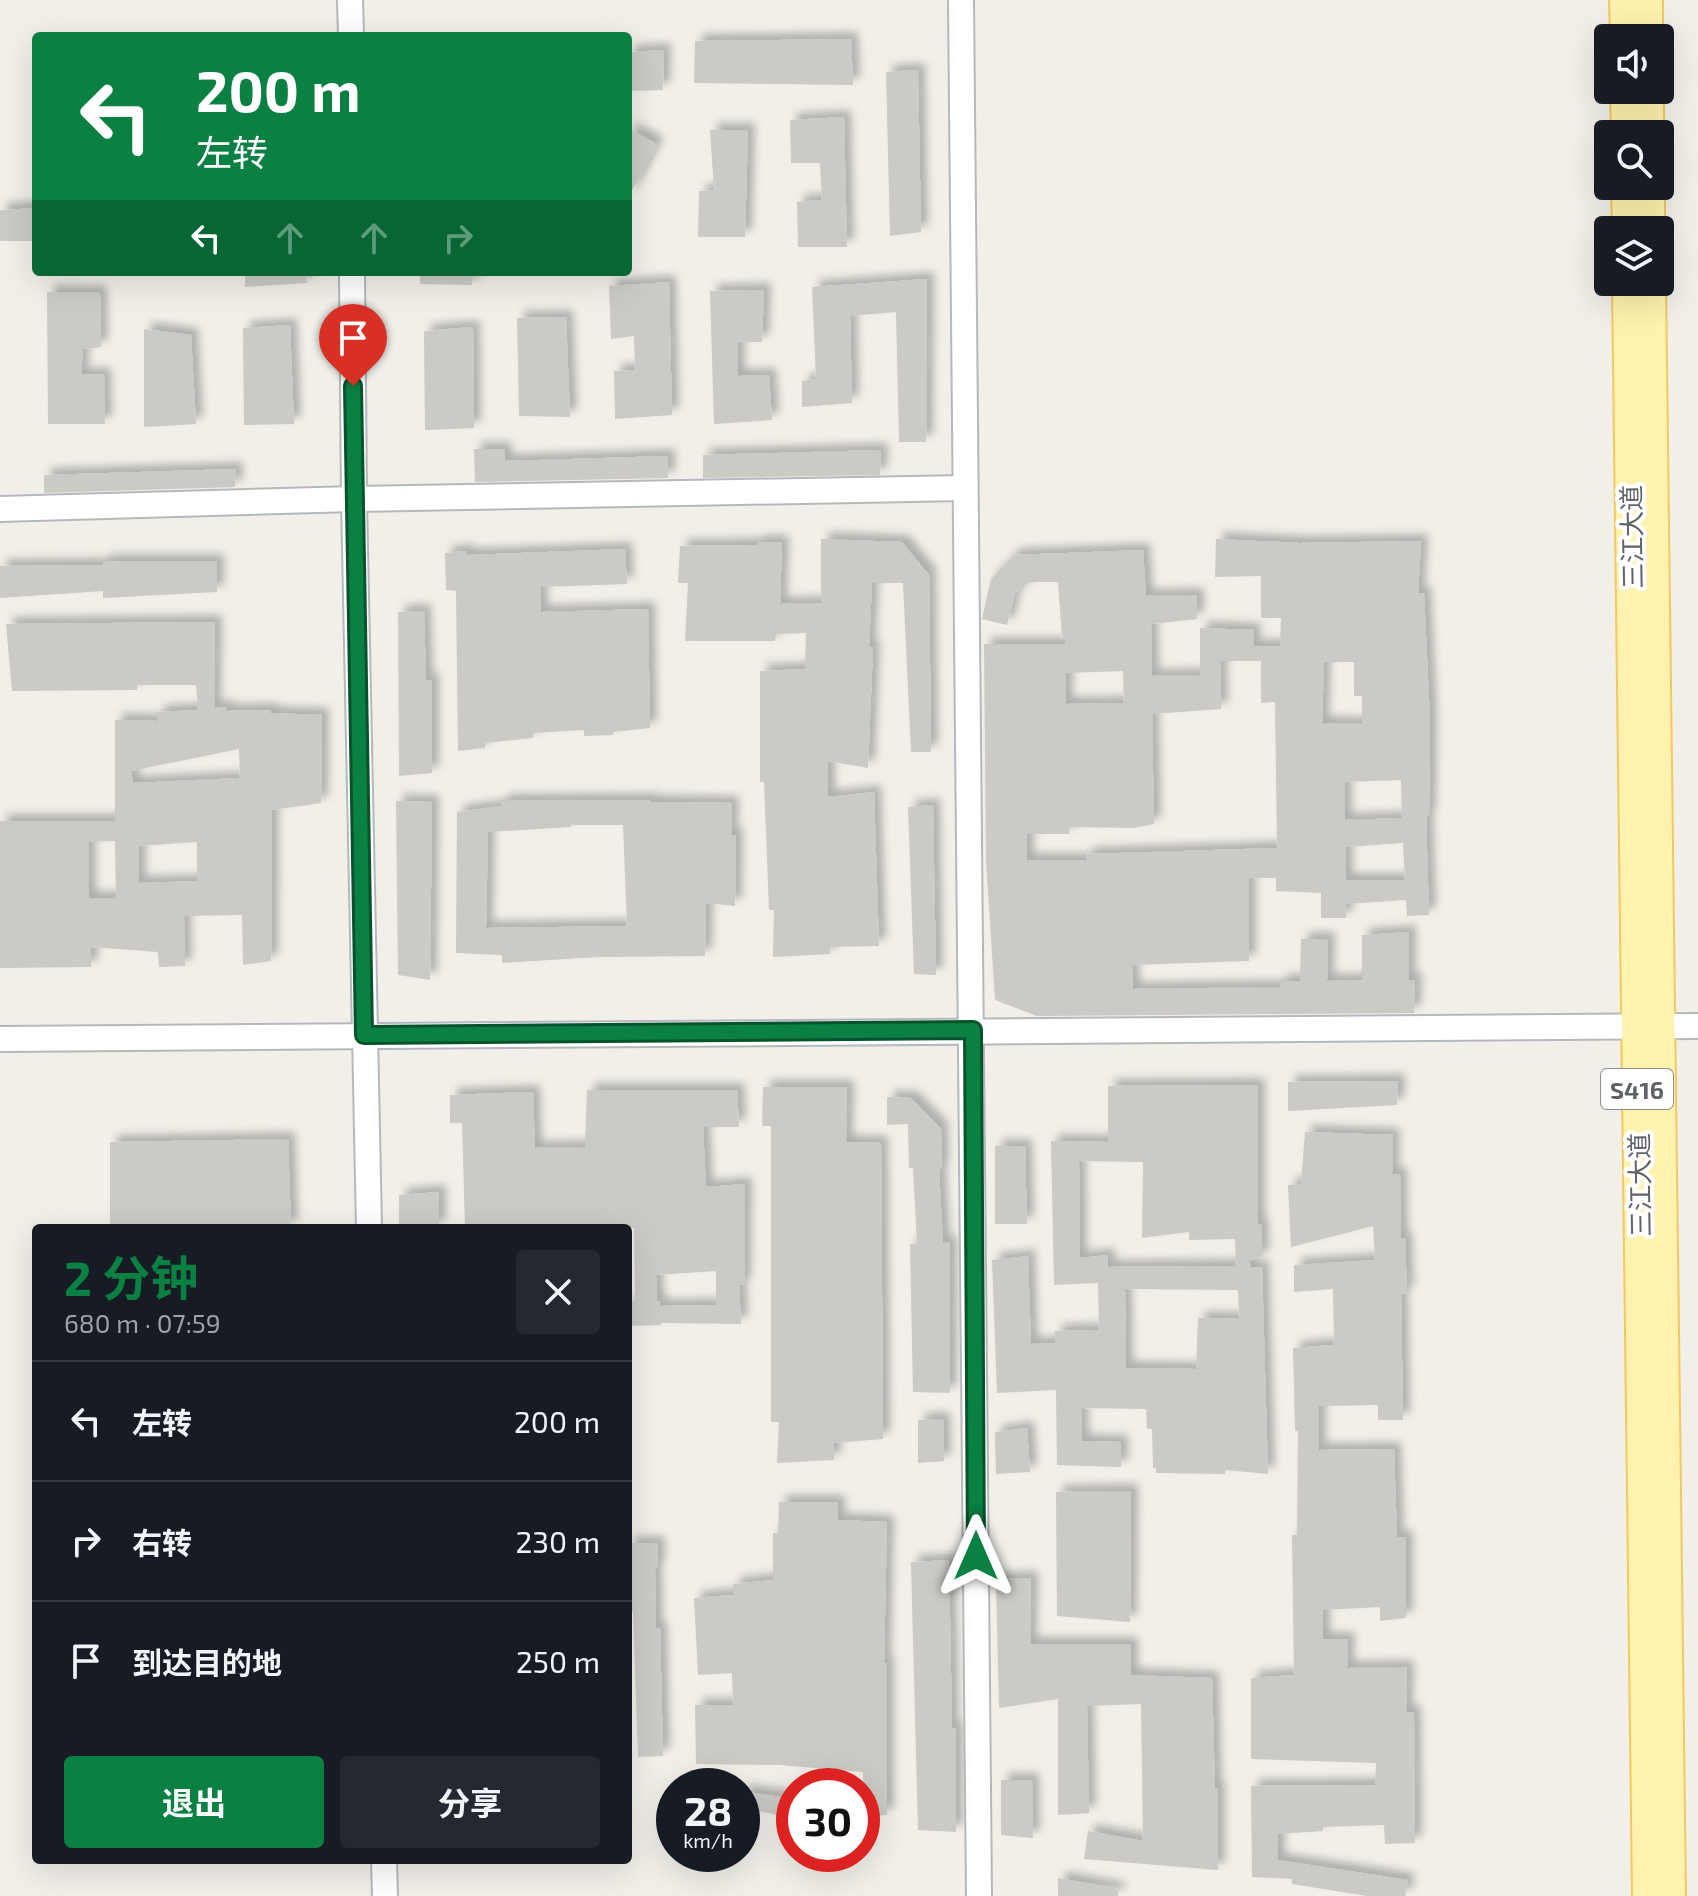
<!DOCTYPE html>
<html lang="zh">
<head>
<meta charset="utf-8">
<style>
  body { margin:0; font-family:"Exo 2","Noto Sans SC",sans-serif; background:#242831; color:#f1f3f6; height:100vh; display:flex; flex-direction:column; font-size:30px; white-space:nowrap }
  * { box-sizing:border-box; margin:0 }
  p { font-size:26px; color:#9ea1a6 }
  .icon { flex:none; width:44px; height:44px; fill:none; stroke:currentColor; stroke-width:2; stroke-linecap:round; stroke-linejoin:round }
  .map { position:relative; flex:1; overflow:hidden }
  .sheet { position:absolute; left:32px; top:1224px; width:600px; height:640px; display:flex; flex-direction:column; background:#171b24; border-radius:8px; box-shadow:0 8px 32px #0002 }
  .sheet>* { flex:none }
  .banner { position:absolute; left:32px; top:32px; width:600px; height:244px; border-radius:8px; box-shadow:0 8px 32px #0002; background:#0b8043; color:#fff; overflow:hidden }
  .controls { position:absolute; left:1594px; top:24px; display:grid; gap:16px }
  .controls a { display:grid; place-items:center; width:80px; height:80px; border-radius:8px; background:#171b24; box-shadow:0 8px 32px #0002; font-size:40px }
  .speed { position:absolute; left:656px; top:1768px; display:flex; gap:16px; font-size:40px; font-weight:700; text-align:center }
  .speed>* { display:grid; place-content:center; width:104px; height:104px; border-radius:50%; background:#171b24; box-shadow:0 8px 32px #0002; line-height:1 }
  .speed small { font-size:20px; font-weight:400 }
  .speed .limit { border:12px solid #d22; background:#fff; color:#111 }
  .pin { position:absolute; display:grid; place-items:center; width:68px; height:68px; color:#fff; margin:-82px -34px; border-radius:50% 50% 50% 0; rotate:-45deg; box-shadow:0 0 8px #0007 }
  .pin .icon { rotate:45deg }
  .me { position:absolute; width:88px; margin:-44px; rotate:0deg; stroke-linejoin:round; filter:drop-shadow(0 0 6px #0008) }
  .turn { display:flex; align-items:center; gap:28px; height:168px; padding:0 32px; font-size:36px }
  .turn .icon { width:104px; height:104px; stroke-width:2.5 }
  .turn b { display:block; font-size:56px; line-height:68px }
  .lanes { display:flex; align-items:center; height:76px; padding:0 32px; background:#0003; justify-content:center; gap:40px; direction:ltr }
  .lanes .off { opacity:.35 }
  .round { display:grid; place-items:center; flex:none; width:84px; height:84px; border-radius:8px; background:#242831 }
  .head { display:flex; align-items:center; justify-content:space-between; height:136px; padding:0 32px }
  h1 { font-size:48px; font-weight:700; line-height:60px; color:#0b8043 }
  .cta { display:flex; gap:16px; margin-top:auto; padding:16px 32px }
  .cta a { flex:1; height:92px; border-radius:8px; background:#0b8043; color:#fff; font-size:32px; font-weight:700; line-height:92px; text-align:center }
  .cta a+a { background:#242831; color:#f1f3f6 }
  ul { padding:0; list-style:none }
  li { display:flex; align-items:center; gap:24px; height:120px; padding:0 32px; border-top:2px solid #363941 }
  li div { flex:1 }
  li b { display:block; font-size:30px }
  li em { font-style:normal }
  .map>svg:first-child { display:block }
  .building { fill:#cccac5; fill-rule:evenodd; filter:url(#shadow) }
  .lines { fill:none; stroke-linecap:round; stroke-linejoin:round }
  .minor-casing { stroke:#b5b8bc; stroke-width:28 }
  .major-casing { stroke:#f2c960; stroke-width:34 }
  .minor { stroke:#fff; stroke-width:24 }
  .major { stroke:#fff2af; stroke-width:30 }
  .route-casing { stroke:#07532c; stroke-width:20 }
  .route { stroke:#0b8043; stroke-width:14 }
  .labels { text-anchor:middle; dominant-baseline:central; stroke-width:8; stroke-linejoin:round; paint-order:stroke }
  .shield { fill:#fff; stroke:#8f9295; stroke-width:2 }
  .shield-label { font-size:24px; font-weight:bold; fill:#5f6368 }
  .street-label { font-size:26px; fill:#5f6368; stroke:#fff }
</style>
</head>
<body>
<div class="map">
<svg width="1698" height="1896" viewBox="0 0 1698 1896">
  <defs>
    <filter id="shadow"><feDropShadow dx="7" dy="-7" stdDeviation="4" flood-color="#0004"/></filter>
  </defs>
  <rect width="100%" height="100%" fill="#f1efe8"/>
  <!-- building -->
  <g class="building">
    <path d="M851 39 853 85 694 83 695 41Z"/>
    <path d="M664 50 663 90 628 91V52Z"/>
    <path d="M918 70 921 232 890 236 886 72Z"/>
    <path d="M844 117 847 247H798L797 202 822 200 820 163H791L790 120Z"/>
    <path d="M628 129 657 144 628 198Z"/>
    <path d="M710 130H748L745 237H698L699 191 714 190Z"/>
    <path d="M36 208V241H0V210Z"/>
    <path d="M245 272H306L307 283 245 287Z"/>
    <path d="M420 272H472V285L420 284Z"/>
    <path d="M927 279 926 442H899L896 312 850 316 852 403 802 407V381L816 379 812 287Z"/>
    <path d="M669 282 672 415 615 419 614 371 635 370 634 336 611 339 609 286Z"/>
    <path d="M764 290 762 342H738V376L769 375 772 420 714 424 710 291Z"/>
    <path d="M47 292 100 293 101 347 83 349 81 375 104 374 105 424H48Z"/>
    <path d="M566 317 570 417 519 416 517 318Z"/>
    <path d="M290 325 294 424 244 425 243 328Z"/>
    <path d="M473 327 474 428 425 430 424 331Z"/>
    <path d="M144 329 191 335 196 424 144 427Z"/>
    <path d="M474 449H504L505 461 668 456V478L475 482Z"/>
    <path d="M881 450 880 475 703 478V455Z"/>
    <path d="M236 469 235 487 44 493V475Z"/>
    <path d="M821 539 902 542 929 575 931 752H911L903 583H872L869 647H873L868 768 828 761V797L874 792 879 946 830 947V954L773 957 774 910H769L764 782H760V671L805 669 806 633 776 634 775 641H685L688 583H678L680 546 757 545V542H782L780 604 821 603Z"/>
    <path d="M1216 539 1300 543 1421 541 1418 594 1424 593 1430 721 1429 816H1426L1429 915 1407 916 1406 900 1346 904V918H1321V893L1276 891V878H1249V961L1132 965 1133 989 1280 987V981H1300L1301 939H1328L1327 981 1362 980V935L1409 932V980H1415L1414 1013 1037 1016 995 1000 986 861 984 644H1065L1066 638 1062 637 1058 582H1030L1015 593 1007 625 982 619 991 579 1014 555 1143 550 1146 596 1197 595V619L1151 624 1152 676 1200 675V628L1254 630 1253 646H1280L1281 618H1261V576L1215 577ZM1220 661H1261V703L1275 702 1277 848 1086 854V860H1027V834H1069V827L1133 828 1154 824 1152 714 1221 709ZM1324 662H1354V696H1362V724L1322 723ZM1123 671 1124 703 1066 704V673ZM1401 780 1402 818 1345 820V782ZM1403 843 1405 880H1346V847Z"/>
    <path d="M625 549 627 584 541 587V612L648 609 650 728 613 732V735L584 736V730L533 733V738L485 743V748L458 751 456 591 446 590 445 553 467 551V555Z"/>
    <path d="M103 561H217V592L103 598V591L0 598V566L103 565Z"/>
    <path d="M424 611 426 680H432V773L399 776 398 612Z"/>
    <path d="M215 622 214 708 227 707V711L271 710V713L322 715 321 803 272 810 271 961 243 965 242 915 184 916 185 966 159 967 158 952 91 947V967L0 968V821H115V720L157 721V712L198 710 196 685H137V690L12 691 6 624ZM239 749 240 778 133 783 131 771ZM115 841 116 898H89V842ZM197 842V881L139 883V846Z"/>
    <path d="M651 800V802L732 803 731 835H736L735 906 706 903 705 956 599 957 502 963V955L456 953 457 812 501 806V801ZM571 825H623L627 926 486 928 488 832 571 827Z"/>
    <path d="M396 801 432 802 430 980 398 975Z"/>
    <path d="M933 805 936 975 914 974 908 807Z"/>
    <path d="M1398 1081 1397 1105 1288 1111V1082Z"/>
    <path d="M1258 1085V1224H1261L1262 1257 1249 1261 1251 1268 1262 1267 1268 1474 1225 1470V1474L1156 1473V1468H1153L1152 1429H1147L1146 1409 1081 1408 1082 1441 1121 1442V1467L1057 1465 1056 1390 997 1393 992 1260 1028 1256 1031 1344 1055 1343V1331L1099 1330 1098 1283 1054 1285 1051 1141 1108 1142V1086ZM1079 1161 1143 1162 1142 1238 1189 1232V1240L1235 1239 1236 1266 1108 1267V1255L1080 1258ZM1125 1289 1238 1290 1239 1319 1198 1318 1196 1369 1126 1368Z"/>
    <path d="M763 1087H847L846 1142 881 1143 883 1439 834 1443V1460L777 1463 779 1422H771V1126H762Z"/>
    <path d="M587 1090H737L739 1127H703L706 1187 745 1184 744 1285H739L741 1324 661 1323V1325L628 1326V1301H635L634 1228H465L462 1123H450V1095L533 1092 535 1148 585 1147ZM716 1271V1305L660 1306V1301H657L656 1275Z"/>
    <path d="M887 1097 911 1098 941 1129 942 1169H939L943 1243 950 1242V1393L913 1392 910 1244H917L913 1168H909L908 1124 887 1125Z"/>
    <path d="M1305 1132 1393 1135 1392 1175 1400 1174 1401 1239 1405 1238 1407 1293 1401 1294 1403 1420H1378V1405L1319 1406V1450L1394 1449 1397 1538 1406 1537V1618L1380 1621V1607L1323 1610V1639H1348L1347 1668 1407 1667 1406 1712H1414L1415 1843 1385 1844 1384 1825 1323 1827V1831L1278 1834V1860L1408 1880 1405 1896H1367L1292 1884V1879L1252 1877 1251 1786 1375 1785 1376 1763 1251 1759V1678L1294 1675 1292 1535H1297L1298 1431H1295L1293 1348 1334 1345 1333 1289 1294 1292V1265L1375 1260 1373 1226 1291 1247 1288 1185 1301 1184Z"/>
    <path d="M288 1139 291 1228H110V1142Z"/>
    <path d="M995 1146H1025L1027 1224H995Z"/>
    <path d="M439 1192V1228H399V1195Z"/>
    <path d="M943 1419 944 1461 918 1463V1420Z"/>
    <path d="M1027 1428 1030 1472 996 1474 995 1432Z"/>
    <path d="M1114 1491H1131L1130 1622 1057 1616 1056 1492Z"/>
    <path d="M779 1502H838V1520L887 1522 884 1663H887V1815L864 1817 863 1772 779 1765 696 1764 695 1705H733L732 1673 698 1675 694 1598 733 1595V1584L773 1580V1533H778Z"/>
    <path d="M628 1543H658V1568H655L656 1629 660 1628 663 1756 638 1757 633 1612H628Z"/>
    <path d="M949 1560 952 1728H956V1832L918 1830 911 1562Z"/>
    <path d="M1031 1578 1030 1644H1131V1675L1212 1678 1215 1788H1218V1870L1084 1859 1088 1831 1143 1841 1141 1704 1087 1706 1089 1813 1058 1815V1699L999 1708 996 1579Z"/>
    <path d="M1001 1780H1032L1033 1838 1001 1835Z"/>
    <path d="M742 1791 794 1799V1819L759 1811V1816L742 1814Z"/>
    <path d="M1058 1878 1118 1889V1896H1058Z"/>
  </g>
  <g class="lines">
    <defs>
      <g id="minor">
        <path d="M350 0 351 36"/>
        <path d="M961 0 979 1896"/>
        <path d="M352 272 354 499 369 1228"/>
        <path d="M0 509 354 499 965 488"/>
        <path d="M0 1039 1698 1026"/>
        <path d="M384 1860 385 1896"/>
      </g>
      <g id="major">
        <path d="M1625 0 1626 38"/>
        <path d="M1647 0V38"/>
        <path d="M1626 90 1627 134"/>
        <path d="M1648 90V134"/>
        <path d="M1627 186 1628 230"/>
        <path d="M1649 186V230"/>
        <path d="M1628 282 1648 1896"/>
        <path d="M1650 282 1670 1896"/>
      </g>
    </defs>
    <!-- minor casing -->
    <use href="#minor" class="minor-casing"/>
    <!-- major casing -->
    <use href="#major" class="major-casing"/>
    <!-- minor -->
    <use href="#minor" class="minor"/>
    <!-- major -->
    <use href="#major" class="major"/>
  </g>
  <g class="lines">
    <defs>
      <path id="route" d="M353 386 364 1035 973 1030 976 1556"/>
    </defs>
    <!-- route casing -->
    <use href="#route" class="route-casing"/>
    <!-- route -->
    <use href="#route" class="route"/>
  </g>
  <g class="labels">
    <!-- shield labels -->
    <rect class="shield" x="1601" y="1069" width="72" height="40" rx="6"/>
    <g class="shield-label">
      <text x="1637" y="1089">S416</text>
    </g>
    <!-- street labels -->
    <g class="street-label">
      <text transform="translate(1631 537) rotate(-91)">三江大道</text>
      <text transform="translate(1639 1185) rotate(-91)">三江大道</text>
    </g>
  </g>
</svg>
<div class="controls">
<a><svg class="icon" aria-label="sound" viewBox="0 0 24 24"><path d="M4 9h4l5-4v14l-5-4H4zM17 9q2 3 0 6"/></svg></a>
<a><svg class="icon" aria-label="search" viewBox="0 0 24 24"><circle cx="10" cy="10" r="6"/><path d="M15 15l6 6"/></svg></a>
<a><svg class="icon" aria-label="layers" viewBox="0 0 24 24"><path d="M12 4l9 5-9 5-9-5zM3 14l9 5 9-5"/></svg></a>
</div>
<div class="speed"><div>28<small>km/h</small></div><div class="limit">30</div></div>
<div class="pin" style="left:353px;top:386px;background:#d93025"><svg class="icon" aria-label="arrive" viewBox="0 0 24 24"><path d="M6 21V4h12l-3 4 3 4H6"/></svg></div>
<svg class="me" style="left:976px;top:1556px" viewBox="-20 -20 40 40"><path d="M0-17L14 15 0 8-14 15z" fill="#0b8043" stroke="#fff" stroke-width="4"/></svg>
<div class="banner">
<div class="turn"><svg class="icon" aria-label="left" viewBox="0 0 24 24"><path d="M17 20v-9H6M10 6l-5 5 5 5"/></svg><div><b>200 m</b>左转</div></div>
<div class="lanes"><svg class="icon" aria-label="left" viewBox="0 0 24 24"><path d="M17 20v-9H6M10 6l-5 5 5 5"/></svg><svg class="icon off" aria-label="ahead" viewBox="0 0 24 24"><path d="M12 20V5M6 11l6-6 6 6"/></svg><svg class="icon off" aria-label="ahead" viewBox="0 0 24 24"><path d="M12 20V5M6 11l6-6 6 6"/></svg><svg class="icon off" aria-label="right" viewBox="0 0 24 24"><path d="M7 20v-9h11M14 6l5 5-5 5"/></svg></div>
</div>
<section class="sheet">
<div class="head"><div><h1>2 分钟</h1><p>680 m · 07:59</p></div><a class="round"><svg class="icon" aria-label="close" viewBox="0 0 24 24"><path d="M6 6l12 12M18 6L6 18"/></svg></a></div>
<ul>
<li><svg class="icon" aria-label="left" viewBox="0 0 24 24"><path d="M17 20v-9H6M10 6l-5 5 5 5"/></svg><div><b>左转</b></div><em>200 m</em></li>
<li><svg class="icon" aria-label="right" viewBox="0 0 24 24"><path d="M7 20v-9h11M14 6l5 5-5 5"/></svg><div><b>右转</b></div><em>230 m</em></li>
<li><svg class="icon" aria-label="arrive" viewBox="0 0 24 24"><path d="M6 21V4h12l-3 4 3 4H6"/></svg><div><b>到达目的地</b></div><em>250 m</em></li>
</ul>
<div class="cta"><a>退出</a><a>分享</a></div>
</section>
</div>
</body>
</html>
